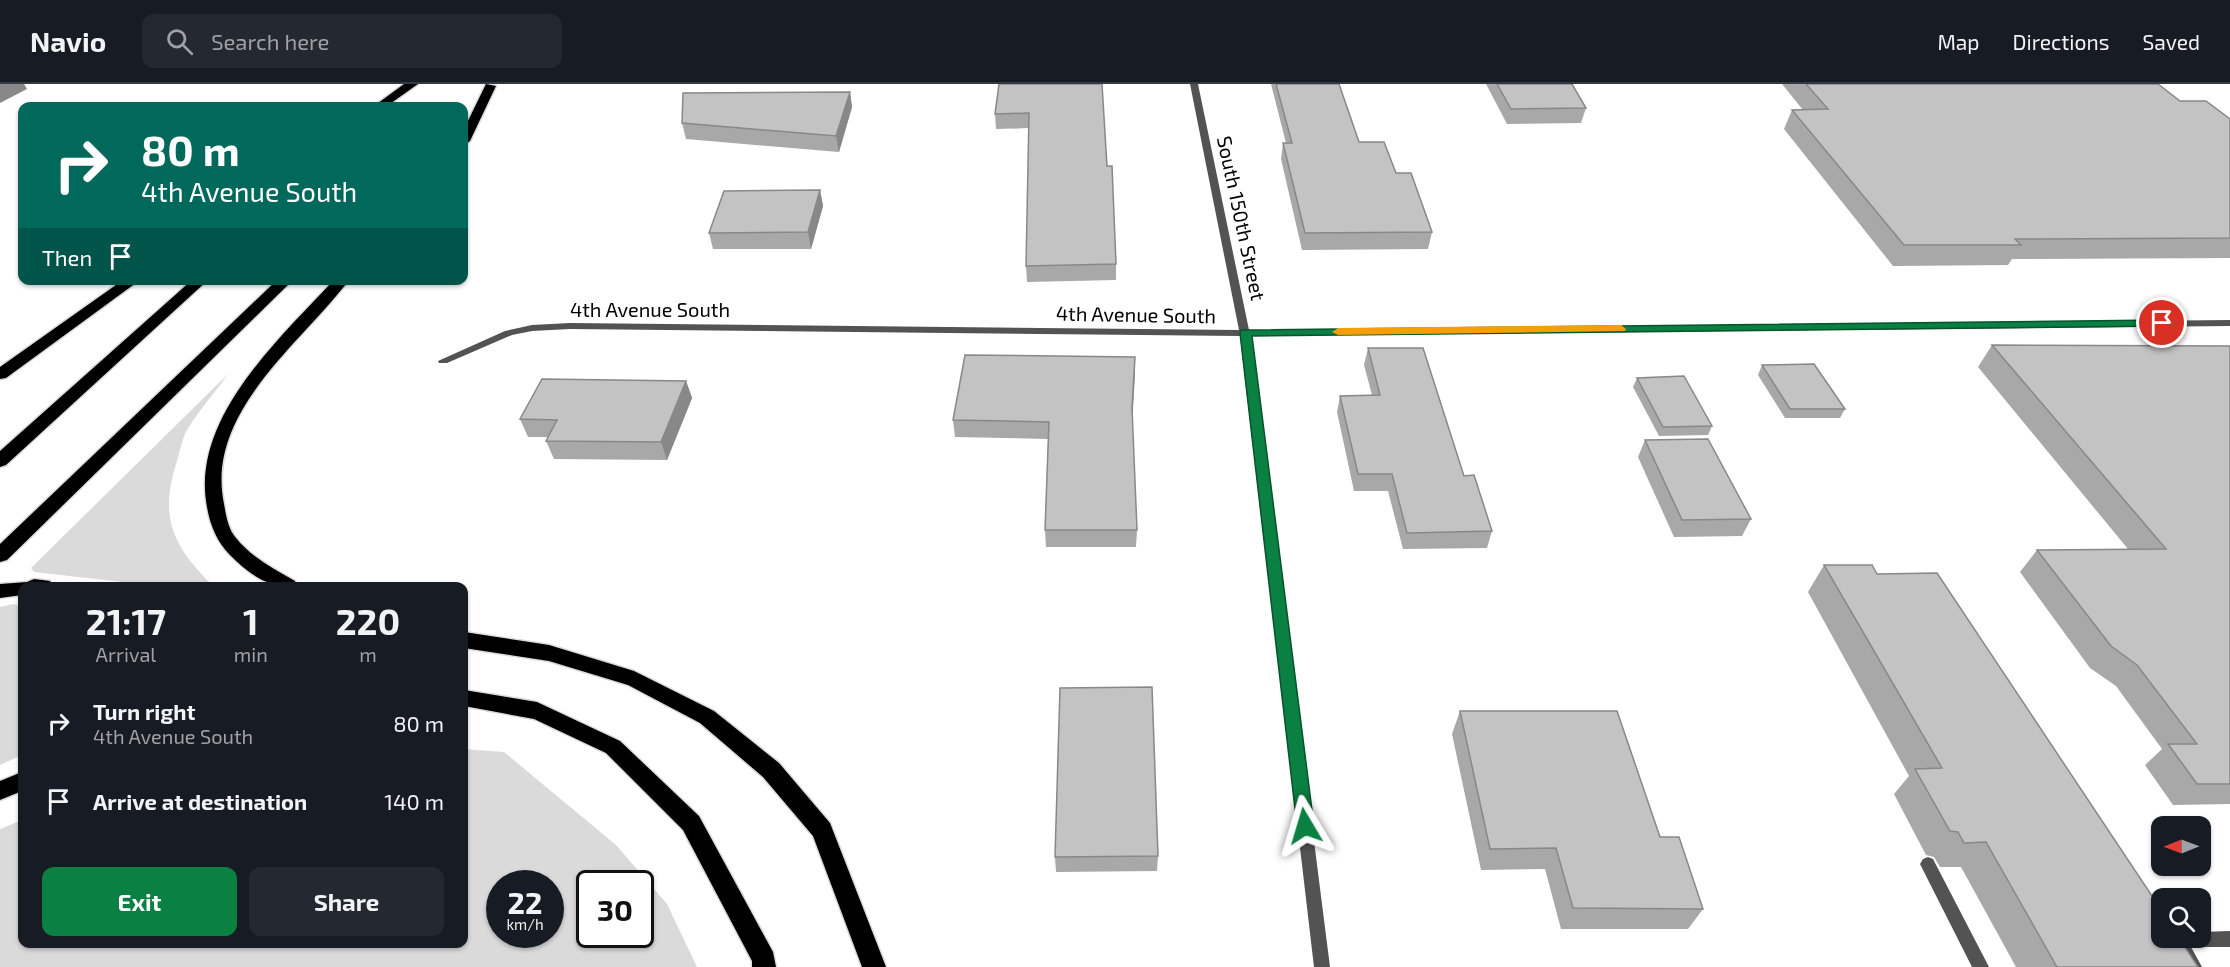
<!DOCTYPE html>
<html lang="en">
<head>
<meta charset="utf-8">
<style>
  body { margin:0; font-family:"Exo 2",sans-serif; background:#242831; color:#f1f3f6; height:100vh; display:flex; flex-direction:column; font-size:22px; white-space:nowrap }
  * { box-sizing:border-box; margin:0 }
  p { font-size:20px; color:#9ea1a6 }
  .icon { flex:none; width:33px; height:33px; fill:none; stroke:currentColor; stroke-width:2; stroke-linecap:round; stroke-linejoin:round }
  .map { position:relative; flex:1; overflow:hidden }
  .details { position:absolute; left:18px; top:498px; width:450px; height:366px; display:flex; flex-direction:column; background:#171b24; border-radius:12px; box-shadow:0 2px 4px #0004 }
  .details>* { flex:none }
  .top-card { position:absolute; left:18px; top:18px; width:450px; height:183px; border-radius:12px; box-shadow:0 2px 4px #0004; background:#00695c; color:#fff; overflow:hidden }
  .needle { width:39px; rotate:269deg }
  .tools { position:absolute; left:2151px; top:732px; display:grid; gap:12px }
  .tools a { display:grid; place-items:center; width:60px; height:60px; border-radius:12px; background:#171b24; box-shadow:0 2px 4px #0004; font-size:30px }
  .speed { position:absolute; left:486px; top:786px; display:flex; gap:12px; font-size:30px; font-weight:700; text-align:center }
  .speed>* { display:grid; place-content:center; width:78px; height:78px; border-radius:50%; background:#171b24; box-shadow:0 2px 4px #0004; line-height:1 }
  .speed small { font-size:15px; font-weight:400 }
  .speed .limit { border:3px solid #111; border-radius:9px; background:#fff; color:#111 }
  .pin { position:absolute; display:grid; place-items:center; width:51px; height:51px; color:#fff; margin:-26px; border:3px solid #fff; border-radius:50%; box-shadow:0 2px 6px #0007 }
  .me { position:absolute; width:66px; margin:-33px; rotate:353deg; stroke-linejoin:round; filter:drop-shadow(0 0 4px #0008) }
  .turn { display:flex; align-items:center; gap:21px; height:126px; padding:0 24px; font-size:27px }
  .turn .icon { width:78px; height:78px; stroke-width:2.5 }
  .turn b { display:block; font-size:42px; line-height:51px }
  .then { display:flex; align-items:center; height:57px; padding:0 24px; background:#0003; gap:12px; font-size:22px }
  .eta { display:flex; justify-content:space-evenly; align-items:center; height:102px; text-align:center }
  .eta b { font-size:36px; font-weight:700; line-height:42px }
  .button { display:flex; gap:12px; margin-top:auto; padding:12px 24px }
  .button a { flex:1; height:69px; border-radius:12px; background:#0b8043; color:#fff; font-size:24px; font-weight:700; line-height:69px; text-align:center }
  .button a+a { background:#242831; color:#f1f3f6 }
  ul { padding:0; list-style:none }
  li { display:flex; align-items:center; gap:18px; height:78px; padding:0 24px }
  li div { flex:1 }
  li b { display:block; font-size:22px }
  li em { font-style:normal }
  header { display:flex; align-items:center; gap:36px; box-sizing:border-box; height:84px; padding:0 30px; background:#171b24; border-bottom:2px solid #363941 }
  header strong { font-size:28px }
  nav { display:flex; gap:33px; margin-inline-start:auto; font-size:21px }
  .search { width:420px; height:54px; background:#242831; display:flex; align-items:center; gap:15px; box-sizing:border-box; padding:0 21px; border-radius:12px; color:#9ea1a6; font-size:22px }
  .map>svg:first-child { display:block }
  .green { fill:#dadada; fill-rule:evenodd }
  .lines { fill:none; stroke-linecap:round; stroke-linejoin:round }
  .motorway-casing { stroke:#dbdbdb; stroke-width:3 }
  .service { fill:#535353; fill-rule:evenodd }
  .minor { fill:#535353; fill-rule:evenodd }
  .motorway { fill:#000; fill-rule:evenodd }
  .wall { fill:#a8a8a8 }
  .shaded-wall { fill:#888 }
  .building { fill:#c3c3c3; stroke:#888; stroke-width:1.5 }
  .route { fill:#0b8043; stroke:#07532c; stroke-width:1.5 }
  .slow { fill:#f59e0b }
  .labels { text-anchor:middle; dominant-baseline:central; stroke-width:6; stroke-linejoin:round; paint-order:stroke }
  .street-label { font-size:20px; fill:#000; stroke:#fff }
</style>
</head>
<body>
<header>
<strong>Navio</strong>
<div class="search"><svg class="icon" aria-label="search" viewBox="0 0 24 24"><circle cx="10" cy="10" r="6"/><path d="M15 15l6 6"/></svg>Search here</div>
<nav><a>Map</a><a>Directions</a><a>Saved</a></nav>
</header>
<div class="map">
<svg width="2230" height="883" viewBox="0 0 2230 883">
  <rect width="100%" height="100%" fill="#fff"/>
  <!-- green -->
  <g class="green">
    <path d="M228 290C215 309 198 327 187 346 182 355 180 367 177 377 159 433 172 461 212 501L158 502 34 488 31 484Z"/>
    <path d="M13 520 22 522V671L0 681V523Z"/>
    <path d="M464 665 504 668 616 761 667 820 697 883H0V745L22 736V860H464ZM500 800H550V850H500ZM590 800H640V850H590Z"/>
  </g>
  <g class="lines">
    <defs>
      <g id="motorway">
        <path d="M404 0H418L387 22H374Z"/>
        <path d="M486 0 496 2 470 57 464 61V45Z"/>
        <path d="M123 196H140L6 294 0 295V283Z"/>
        <path d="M192 196H208L6 381 0 383V367Z"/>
        <path d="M277 196H293L7 476 0 478V460Z"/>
        <path d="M334 196H349C300 261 205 328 224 420 226 431 228 445 236 454 251 473 274 485 295 497L297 502C269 505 250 491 230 471 217 458 210 441 207 423 190 335 279 255 334 196Z"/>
        <path d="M34 495 50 497 52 502H22V511L0 514V500L27 498Z"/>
        <path d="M464 548 549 561 634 587 714 627 779 679 830 739 886 883H862L813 752 763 693 700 639 628 601 549 577 464 564Z"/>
        <path d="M464 606 537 618 620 657 699 732 773 868 776 883H752V877L683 746 606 669 534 635 464 622Z"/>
        <path d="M22 688V707L0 716V697Z"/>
      </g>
    </defs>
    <!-- motorway casing -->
    <use href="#motorway" class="motorway-casing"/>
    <!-- service -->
    <g class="service">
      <path d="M1928 773 1933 775 1989 883H1972L1920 780 1923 775Z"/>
      <path d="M2230 847V863H2191L2202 883H2185L2169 856 2170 854H2200V848Z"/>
    </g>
    <!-- minor -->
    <path class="minor" d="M1190 0H1198L1249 246 2230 236V242L1250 252 1330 883H1314L1240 252 570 245 532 247 512 251 447 279H439L438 277 505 247 532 241 570 239 1239 246Z"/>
    <!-- motorway -->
    <use href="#motorway" class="motorway"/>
  </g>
  <!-- wall -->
  <g class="wall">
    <path d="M999 0 1107 82 1116 180V196L1027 198 1026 182 1029 44 996 45 995 30Z"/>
    <path d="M1271 0H1339L1359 58 1396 89 1432 148 1428 165 1302 166 1281 75 1283 59H1286Z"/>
    <path d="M1486 0H1572L1586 24 1581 39 1507 40Z"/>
    <path d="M1782 0H2158L2180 17 2230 35V174L2012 175 2008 181 1893 182 1784 45 1792 26H1803Z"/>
    <path d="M850 8 852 23 839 68 686 55 682 39Z"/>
    <path d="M820 106 823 122 811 165H713L709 149Z"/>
    <path d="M1992 261 2230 262V720L2173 721 2145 681 2162 665 2116 602 2090 584 2020 488 2037 466 2128 465 1978 283Z"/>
    <path d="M1368 264 1464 392 1492 447 1487 464 1403 465 1388 407H1354L1337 328 1340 312 1372 311 1364 281Z"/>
    <path d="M1135 273 1132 333 1137 446 1136 463H1046L1045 446 1048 355 955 353 953 336Z"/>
    <path d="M1762 281 1845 325 1840 334H1785L1758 291Z"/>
    <path d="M1637 294 1712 342 1708 351 1659 352 1633 303Z"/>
    <path d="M686 297 692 314 667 376 554 375 546 357 549 353H528L520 335Z"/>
    <path d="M1645 356 1751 435 1742 452 1674 453 1638 373Z"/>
    <path d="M1824 481 1877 490 2198 883H2016L1961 783H1940L1934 773 1926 771 1894 710 1909 692 1808 508Z"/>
    <path d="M1460 627 1660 753 1703 825 1688 845H1561L1545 785 1481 786 1452 650Z"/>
    <path d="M1158 772 1157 787 1056 788 1055 773Z"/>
  </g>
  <!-- shaded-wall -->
  <g class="shaded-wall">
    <path d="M0 0H24L27 5 0 19Z"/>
    <path d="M850 8 852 23 839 68 836 52Z"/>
    <path d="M820 106 823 122 811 165 808 148Z"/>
    <path d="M1135 273V290L1132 342V324Z"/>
    <path d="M686 297 692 314 667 376 661 358Z"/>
  </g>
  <!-- building -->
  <g class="building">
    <path d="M999 0H1102L1107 82H1112L1116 180 1026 182 1029 29 995 30Z"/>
    <path d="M1276 0H1339L1359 58H1384L1396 89H1411L1432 148 1305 149 1283 59H1292Z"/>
    <path d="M1497 0H1572L1586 24 1511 25Z"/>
    <path d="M1806 0H2158L2180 17H2206L2230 35V154L2015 155 2021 161H1904L1792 26 1828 25Z"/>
    <path d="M850 8 836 52 682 39 683 9Z"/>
    <path d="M820 106 808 148 709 149 724 107Z"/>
    <path d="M1992 261 2230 262V700H2197L2168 660H2197L2137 581 2111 562 2037 466 2166 465Z"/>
    <path d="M1368 264H1423L1464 392 1474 391 1492 447 1407 449 1392 390H1358L1340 312 1380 311Z"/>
    <path d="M965 271 1135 273 1132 324 1137 446H1045L1049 338 953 336Z"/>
    <path d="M1814 280 1845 325H1790L1762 281Z"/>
    <path d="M1684 292 1712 342 1663 343 1637 294Z"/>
    <path d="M542 295 686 297 661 358 546 357 557 336 520 335Z"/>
    <path d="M1708 355 1751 435 1682 436 1645 356Z"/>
    <path d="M1824 481H1872L1877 490 1937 489 2162 827V854H2179L2198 883H2057L1986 758 1964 759 1958 748 1950 747 1915 685 1942 684Z"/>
    <path d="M1152 603 1158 772 1055 773 1060 604Z"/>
    <path d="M1460 627H1617L1660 753H1679L1703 825 1573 824 1556 764 1490 765Z"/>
  </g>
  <!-- route -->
  <path class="route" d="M2162 236 2167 239 2166 242 1252 252 1314 742 1311 747 1305 750 1299 747 1297 742 1240 249 1241 246Z"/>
  <!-- slow -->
  <path class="slow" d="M1621 241 1626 245 1625 247 1338 251 1332 248 1338 244Z"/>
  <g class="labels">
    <!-- street labels -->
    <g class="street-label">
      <text transform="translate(1242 134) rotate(78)">South 150th Street</text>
      <text x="650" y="225">4th Avenue South</text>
      <text transform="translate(1136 230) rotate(1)">4th Avenue South</text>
    </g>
  </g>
</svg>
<div class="tools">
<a><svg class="needle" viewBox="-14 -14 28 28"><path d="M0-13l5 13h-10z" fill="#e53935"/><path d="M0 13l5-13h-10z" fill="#9ea1a6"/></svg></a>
<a><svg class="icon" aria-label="search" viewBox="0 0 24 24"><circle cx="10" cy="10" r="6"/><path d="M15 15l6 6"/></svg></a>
</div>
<div class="speed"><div>22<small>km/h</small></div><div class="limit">30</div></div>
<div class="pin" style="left:2162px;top:239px;background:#d93025"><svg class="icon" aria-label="arrive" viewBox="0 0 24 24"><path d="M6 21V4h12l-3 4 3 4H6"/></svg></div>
<svg class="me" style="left:1305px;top:742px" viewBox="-20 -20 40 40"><path d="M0-17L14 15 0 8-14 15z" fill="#0b8043" stroke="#fff" stroke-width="4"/></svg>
<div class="top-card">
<div class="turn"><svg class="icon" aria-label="right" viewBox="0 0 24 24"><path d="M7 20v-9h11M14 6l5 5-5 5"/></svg><div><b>80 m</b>4th Avenue South</div></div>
<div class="then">Then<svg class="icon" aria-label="arrive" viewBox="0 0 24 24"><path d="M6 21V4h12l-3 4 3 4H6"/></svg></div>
</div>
<section class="details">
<div class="eta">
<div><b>21:17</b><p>Arrival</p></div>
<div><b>1</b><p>min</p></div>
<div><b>220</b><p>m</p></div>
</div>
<ul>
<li><svg class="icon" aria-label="right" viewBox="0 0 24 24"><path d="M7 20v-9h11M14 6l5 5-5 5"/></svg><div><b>Turn right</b><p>4th Avenue South</p></div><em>80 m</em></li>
<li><svg class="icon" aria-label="arrive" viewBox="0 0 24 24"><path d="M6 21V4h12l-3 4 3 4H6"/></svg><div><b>Arrive at destination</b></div><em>140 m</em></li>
</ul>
<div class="button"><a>Exit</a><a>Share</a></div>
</section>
</div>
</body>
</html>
